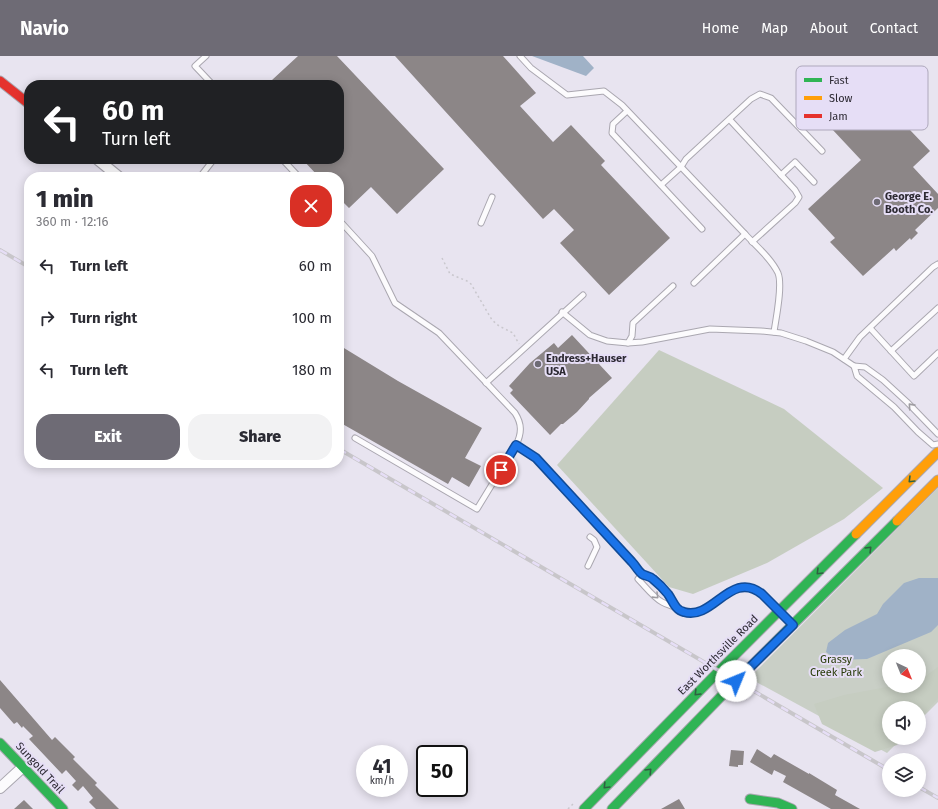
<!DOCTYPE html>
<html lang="en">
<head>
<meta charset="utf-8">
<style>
  body { margin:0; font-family:"Fira Sans",sans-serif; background:#f2f2f3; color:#2b2b33; height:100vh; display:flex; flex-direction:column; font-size:15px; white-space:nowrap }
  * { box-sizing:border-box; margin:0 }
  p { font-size:13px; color:#7c7c81 }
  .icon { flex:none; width:22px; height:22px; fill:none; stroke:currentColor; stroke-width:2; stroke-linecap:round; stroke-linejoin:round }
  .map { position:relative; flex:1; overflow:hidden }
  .details { position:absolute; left:24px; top:116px; width:320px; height:296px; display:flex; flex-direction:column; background:#fff; border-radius:16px; box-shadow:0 2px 10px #0003 }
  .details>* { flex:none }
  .hud { position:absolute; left:24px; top:24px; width:320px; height:84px; border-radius:16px; box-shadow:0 2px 10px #0003; background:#202124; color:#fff; overflow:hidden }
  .needle { width:26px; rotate:137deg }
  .tools { position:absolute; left:882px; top:593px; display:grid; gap:8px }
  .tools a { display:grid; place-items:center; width:44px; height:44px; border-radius:50%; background:#fff; box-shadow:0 2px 10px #0003; font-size:20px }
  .speed { position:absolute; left:356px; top:689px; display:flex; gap:8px; font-size:20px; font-weight:700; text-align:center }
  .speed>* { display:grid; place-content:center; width:52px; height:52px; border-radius:50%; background:#fff; box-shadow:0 2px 10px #0003; line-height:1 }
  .speed small { font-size:10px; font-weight:400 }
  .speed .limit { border:2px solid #111; border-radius:6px; background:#fff; color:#111 }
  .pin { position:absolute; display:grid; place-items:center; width:34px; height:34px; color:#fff; margin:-17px; border:2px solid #fff; border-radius:50%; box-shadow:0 1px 4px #0007 }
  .me { position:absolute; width:44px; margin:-22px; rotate:45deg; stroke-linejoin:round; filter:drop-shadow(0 0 3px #0008) }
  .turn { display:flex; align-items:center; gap:14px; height:84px; padding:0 12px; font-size:18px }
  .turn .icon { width:52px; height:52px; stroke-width:2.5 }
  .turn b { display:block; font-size:28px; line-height:34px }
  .round { display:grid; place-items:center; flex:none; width:42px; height:42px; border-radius:16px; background:#f2f2f3 }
  .summary { display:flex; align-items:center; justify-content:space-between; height:68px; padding:0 12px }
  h1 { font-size:24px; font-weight:800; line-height:30px }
  .button { display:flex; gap:8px; margin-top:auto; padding:8px 12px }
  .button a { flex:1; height:46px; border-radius:16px; background:#6e6b75; color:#fff; font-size:16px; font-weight:800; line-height:46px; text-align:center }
  .button a+a { background:#f2f2f3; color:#2b2b33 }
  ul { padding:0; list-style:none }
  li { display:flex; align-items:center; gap:12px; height:52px; padding:0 12px }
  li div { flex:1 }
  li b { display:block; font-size:15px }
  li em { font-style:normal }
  header { display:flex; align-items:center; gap:24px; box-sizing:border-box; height:56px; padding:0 20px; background:#6e6b75; color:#fff }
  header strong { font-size:19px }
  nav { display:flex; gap:22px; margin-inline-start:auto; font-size:14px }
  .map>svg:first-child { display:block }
  .green { fill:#c9cfc6; fill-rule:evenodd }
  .forest { fill:#c6cdc1 }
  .water { fill:#a0b2c7 }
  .building { fill:#8c8687 }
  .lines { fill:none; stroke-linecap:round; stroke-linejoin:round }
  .lane-casing { stroke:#aaa7b0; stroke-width:7 }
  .street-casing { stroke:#aaa7b0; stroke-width:12 }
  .fast-casing { stroke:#aaa7b0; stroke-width:11 }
  .slow-casing { stroke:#aaa7b0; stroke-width:11 }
  .jam-casing { stroke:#aaa7b0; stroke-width:11 }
  .path { stroke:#c9c7cd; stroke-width:1.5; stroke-dasharray:2 3; stroke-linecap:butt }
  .lane { stroke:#fcfbfd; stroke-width:5 }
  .street { stroke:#fcfbfd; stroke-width:10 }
  .fast { stroke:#30b455; stroke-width:9 }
  .slow { stroke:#ff9f0a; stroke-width:9 }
  .jam { stroke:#e5322d; stroke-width:9 }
  .rail-casing { stroke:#c8c6ca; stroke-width:4 }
  .rail { stroke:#e6def6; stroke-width:2.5; stroke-dasharray:8; stroke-linecap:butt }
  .oneway { stroke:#9f9da2 }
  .oneway2 { stroke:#2e6141 }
  .route-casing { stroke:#114b97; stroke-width:10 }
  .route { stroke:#1a73e8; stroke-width:7 }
  .poi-dot { fill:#6e6b75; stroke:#e6def6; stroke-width:1.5 }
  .labels { text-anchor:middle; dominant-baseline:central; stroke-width:4; stroke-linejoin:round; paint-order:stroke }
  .poi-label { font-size:11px; font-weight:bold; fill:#2d2a33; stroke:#e6def6; text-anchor:start }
  .street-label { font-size:11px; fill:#2d2a33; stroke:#e6def6 }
  .park-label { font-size:11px; fill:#293c09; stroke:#e6def6 }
  .key { fill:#e6def6; stroke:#aea8bc; stroke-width:1 }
  .key-label { font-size:11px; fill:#2d2a33 }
</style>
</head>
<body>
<header>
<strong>Navio</strong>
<nav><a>Home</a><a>Map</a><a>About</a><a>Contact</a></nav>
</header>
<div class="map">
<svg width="938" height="753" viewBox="0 0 938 753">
  <rect width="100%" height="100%" fill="#e8e4f0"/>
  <!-- green -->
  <path class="green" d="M938 432V646L919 665V652H889V682H902L887 697 749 622ZM889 600H919V630H889Z"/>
  <!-- forest -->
  <g class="forest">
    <path d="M659 294 784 353 883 432 844 463 767 507 693 538 669 531 557 409Z"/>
    <path d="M938 611V642L919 664V652H889V682H903L897 689 875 696 822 668 814 648 844 639 892 630H919V625Z"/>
  </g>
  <!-- water -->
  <g class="water">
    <path d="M532 0H583L594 12 586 20Z"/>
    <path d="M919 522H938V569L931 576 867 603 837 604 826 596 828 587 845 574 877 558 883 548 904 527Z"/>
  </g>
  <!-- building -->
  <g class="building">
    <path d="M298 0H337L444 113 397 158 371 131 349 152 339 142V121H319L302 103H339V29H277L272 24Z"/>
    <path d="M395 0H503L536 37 520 50 553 86 571 69 605 105 601 109 670 182 609 239 560 187 574 174 554 153 543 163Z"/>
    <path d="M872 34 930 95 913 111 938 138V152L915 174 918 177 911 184 910 182 896 195 894 192 863 220 830 186 835 182 808 153 861 104 831 72Z"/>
    <path d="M572 279 612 322 589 342V343L577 356 563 368H561L550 379 510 337 513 334 509 330 530 307 554 287 558 292Z"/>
    <path d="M339 289 398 325 482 372 465 402 481 410 469 431 452 421 448 428 339 366Z"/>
    <path d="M0 624 52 684 55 681 75 701 73 703 97 727 95 729 119 753H96L89 746 93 742 83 730 78 735 72 729 76 725 66 714 62 718 29 683 33 680 23 670 22 672 17 666 14 668 0 652Z"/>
    <path d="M757 693 771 702 774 698 809 718V717L837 734 835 739 860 753H831L783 726 786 720 774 714 772 719 760 712 750 706Z"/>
    <path d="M731 694 744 695 743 709H738V711L729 710Z"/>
    <path d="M679 743 685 753H661Z"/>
    <path d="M24 744 33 753H14Z"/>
  </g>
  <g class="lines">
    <defs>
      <g id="lane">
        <path d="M206 0 195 10 213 29"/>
        <path d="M520 0 531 12 567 39 604 35 622 49 745 178 694 227"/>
        <path d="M627 55 613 68 612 77 702 173"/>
        <path d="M730 64 795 134 799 141 795 147 752 186"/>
        <path d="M282 103 299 121"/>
        <path d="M781 119 795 106 814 126"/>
        <path d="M200 121 214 103"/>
        <path d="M661 129 681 111 686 103 751 43 760 38 771 42 822 95"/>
        <path d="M339 164 372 200 395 247 439 277 515 357C522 368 522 377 516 389L536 402 632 506 642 518 652 522 668 539 677 552"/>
        <path d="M481 167 492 141"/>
        <path d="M745 178C756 190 771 202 778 217 783 229 776 262 774 276"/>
        <path d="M562 256 590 279 607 285 628 287 632 280 633 267 673 230"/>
        <path d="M870 272 914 320 938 297"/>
        <path d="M628 287 642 286 710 273 761 275 781 277 806 285 833 296 854 310"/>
        <path d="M891 295 938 252"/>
        <path d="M844 303 860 281 933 211 938 208"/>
        <path d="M486 327 583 239"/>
        <path d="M938 378 907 346 883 324 865 311 854 310 857 320 894 351 918 376 933 389 938 388"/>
        <path d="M355 382 477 453 516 389"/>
        <path d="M588 510 597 491 594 484 590 481"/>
        <path d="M642 518 638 523C645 530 653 541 662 546 667 549 672 550 677 552 681 555 685 557 691 557 717 557 733 514 762 538L791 567"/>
      </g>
      <g id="street">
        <path d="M97 103 119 121"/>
        <path d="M0 732 23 711"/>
      </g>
      <g id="fast">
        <path d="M0 687 63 753"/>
        <path d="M750 743 778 747 792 753"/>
        <path d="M584 753 719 615 856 478"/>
        <path d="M612 753 736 625 897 465"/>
      </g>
      <g id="slow">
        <path d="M897 465 938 424"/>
        <path d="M856 478 938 396"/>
      </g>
      <path id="jam" d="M0 25 29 48"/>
    </defs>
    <!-- lane casing -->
    <use href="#lane" class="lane-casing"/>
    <!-- street casing -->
    <use href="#street" class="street-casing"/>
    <!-- fast casing -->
    <use href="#fast" class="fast-casing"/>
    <!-- slow casing -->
    <use href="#slow" class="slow-casing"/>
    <!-- jam casing -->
    <use href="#jam" class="jam-casing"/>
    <!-- path -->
    <g class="path">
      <path d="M442 202 450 218 467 225 471 228 492 264 499 270 513 277 519 288"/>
      <path d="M568 753 573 748"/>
    </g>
    <!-- lane -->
    <use href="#lane" class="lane"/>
    <!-- street -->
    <use href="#street" class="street"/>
    <!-- fast -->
    <use href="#fast" class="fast"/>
    <!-- slow -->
    <use href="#slow" class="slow"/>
    <!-- jam -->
    <use href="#jam" class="jam"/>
    <defs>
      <g id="rail">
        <path d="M0 194 29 211"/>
        <path d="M339 393 889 714"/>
        <path d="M919 731 938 742"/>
      </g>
    </defs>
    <!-- rail casing -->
    <use href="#rail" class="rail-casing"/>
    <!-- rail -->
    <use href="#rail" class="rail"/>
  </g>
  <!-- one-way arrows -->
  <defs><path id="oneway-chevron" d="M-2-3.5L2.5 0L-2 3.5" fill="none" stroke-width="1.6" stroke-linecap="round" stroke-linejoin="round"/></defs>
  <g class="oneway">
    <use href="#oneway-chevron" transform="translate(911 350) rotate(-132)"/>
    <use href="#oneway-chevron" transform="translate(656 540) rotate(44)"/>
  </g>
  <g class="oneway2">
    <use href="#oneway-chevron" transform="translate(911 424) rotate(135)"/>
    <use href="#oneway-chevron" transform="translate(869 493) rotate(-45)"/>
    <use href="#oneway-chevron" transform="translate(819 516) rotate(135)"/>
    <use href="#oneway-chevron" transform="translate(697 637) rotate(134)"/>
    <use href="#oneway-chevron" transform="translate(649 715) rotate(-46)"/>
    <use href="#oneway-chevron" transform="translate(606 730) rotate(134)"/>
  </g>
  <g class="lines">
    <defs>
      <path id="route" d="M501 414 516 389 536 402 632 506C635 509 638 515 642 518 645 520 650 520 653 523 658 527 664 533 668 538 673 545 675 554 684 556 713 565 731 513 762 538L793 569 736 625"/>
    </defs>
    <!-- route casing -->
    <use href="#route" class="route-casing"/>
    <!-- route -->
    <use href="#route" class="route"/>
  </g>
  <!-- markers -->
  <g class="poi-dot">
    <circle cx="877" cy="146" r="4"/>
    <circle cx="538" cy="308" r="4"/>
  </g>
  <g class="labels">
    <!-- poi labels -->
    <g class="poi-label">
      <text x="885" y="140">George E.<tspan x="885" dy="13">Booth Co.</tspan></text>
      <text x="546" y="302">Endress+Hauser<tspan x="546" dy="13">USA</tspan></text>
    </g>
    <!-- street labels -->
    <g class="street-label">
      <text transform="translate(718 599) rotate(-45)">East Worthsville Road</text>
      <text transform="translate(40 712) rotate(47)">Sungold Trail</text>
    </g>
    <!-- park labels -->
    <g class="park-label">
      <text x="836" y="603">Grassy<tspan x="836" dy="13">Creek Park</tspan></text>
    </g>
  </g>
  <!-- legend -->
  <rect x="796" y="10" width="132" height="64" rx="6" class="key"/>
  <rect x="804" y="22" width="18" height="4" fill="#30b455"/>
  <rect x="804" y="40" width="18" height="4" fill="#ff9f0a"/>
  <rect x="804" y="58" width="18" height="4" fill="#e5322d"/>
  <g class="key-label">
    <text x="829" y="28">Fast</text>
    <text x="829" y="46">Slow</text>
    <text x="829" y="64">Jam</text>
  </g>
</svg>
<div class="tools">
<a><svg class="needle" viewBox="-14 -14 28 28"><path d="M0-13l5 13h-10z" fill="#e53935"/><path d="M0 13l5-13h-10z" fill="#7c7c81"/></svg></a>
<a><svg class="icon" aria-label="sound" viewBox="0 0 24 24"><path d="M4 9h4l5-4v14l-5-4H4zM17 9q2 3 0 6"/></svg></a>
<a><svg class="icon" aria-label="layers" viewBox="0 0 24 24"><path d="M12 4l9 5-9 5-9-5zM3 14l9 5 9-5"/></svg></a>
</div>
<div class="speed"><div>41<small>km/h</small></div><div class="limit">50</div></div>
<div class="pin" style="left:501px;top:414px;background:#d93025"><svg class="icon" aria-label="arrive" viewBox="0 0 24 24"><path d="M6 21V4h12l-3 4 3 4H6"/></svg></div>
<svg class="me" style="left:736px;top:625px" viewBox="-20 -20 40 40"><circle r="19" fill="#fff"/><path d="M0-13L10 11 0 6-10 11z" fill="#1a73e8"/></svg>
<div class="hud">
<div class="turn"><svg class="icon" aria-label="left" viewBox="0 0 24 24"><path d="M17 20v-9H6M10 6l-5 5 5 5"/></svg><div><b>60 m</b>Turn left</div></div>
</div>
<section class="details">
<div class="summary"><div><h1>1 min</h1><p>360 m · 12:16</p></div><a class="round" style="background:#d93025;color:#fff"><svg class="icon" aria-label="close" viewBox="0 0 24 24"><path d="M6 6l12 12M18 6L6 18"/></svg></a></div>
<ul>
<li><svg class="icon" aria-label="left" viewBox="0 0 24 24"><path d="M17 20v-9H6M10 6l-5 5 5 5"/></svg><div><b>Turn left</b></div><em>60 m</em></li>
<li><svg class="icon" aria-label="right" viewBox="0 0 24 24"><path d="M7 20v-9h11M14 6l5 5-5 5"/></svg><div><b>Turn right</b></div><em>100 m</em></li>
<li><svg class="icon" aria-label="left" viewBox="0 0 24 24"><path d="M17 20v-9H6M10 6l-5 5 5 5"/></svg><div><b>Turn left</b></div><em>180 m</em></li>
</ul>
<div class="button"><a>Exit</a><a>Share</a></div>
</section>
</div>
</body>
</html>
